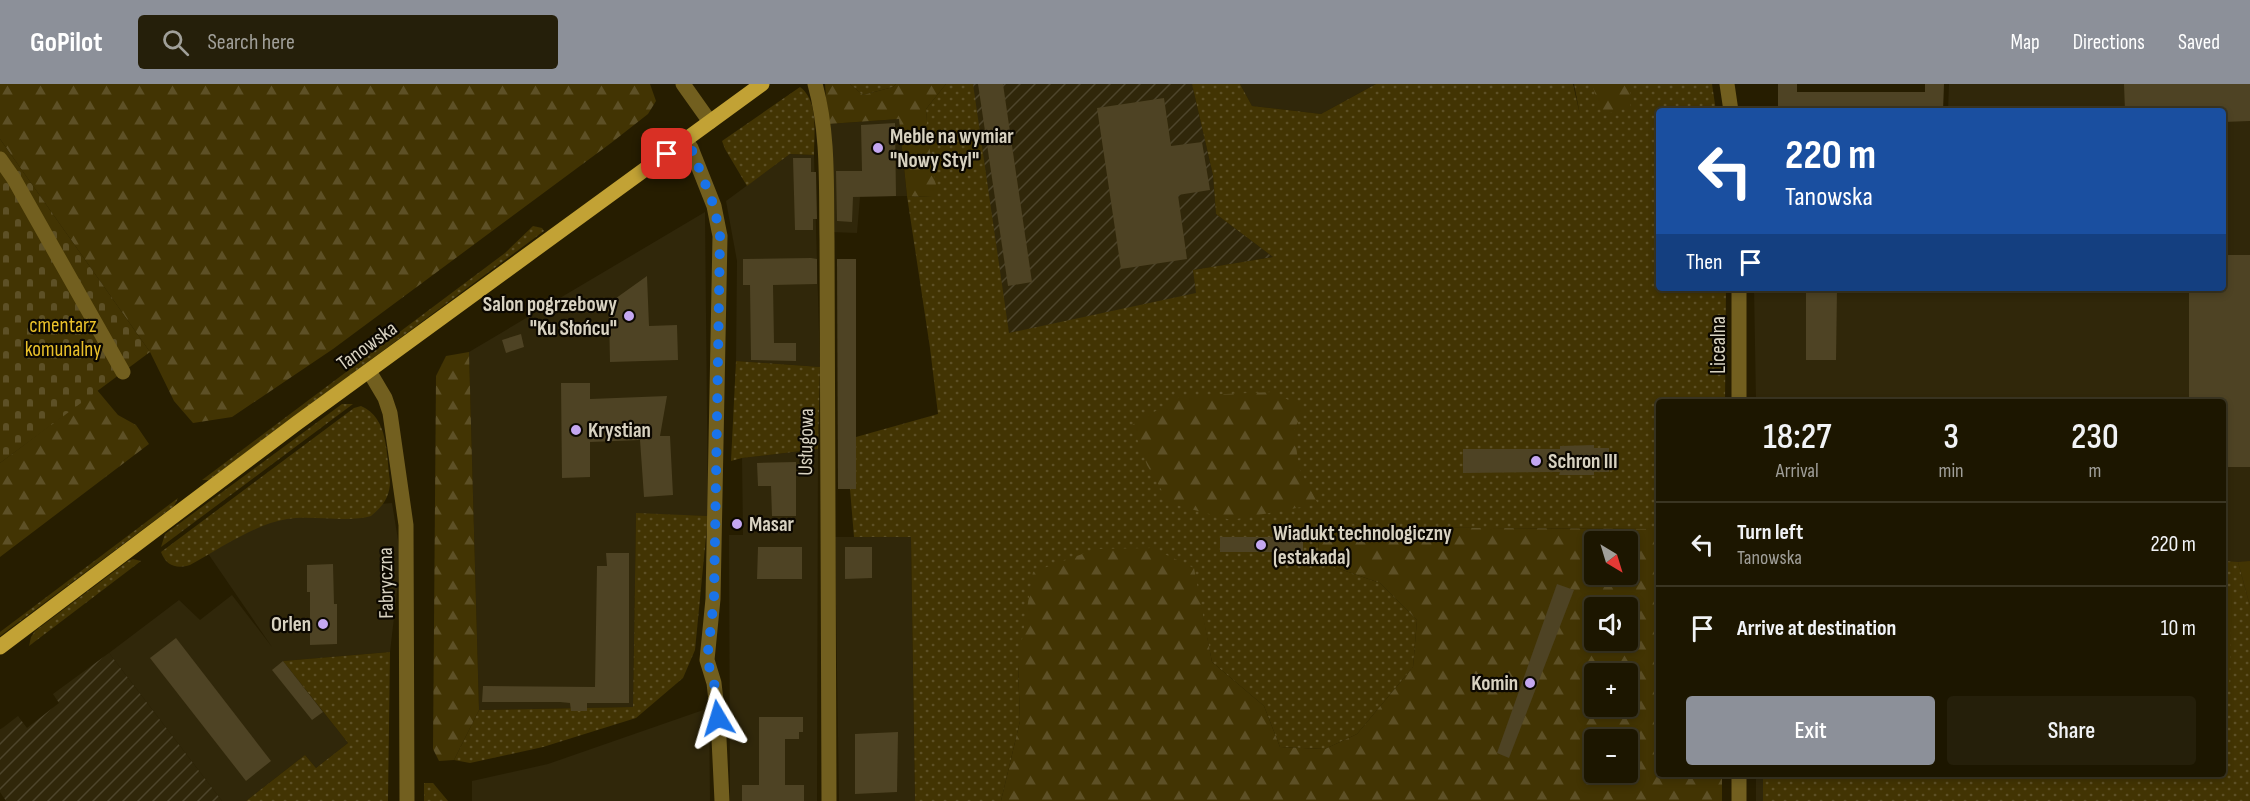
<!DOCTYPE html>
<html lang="en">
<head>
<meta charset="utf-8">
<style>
  body { margin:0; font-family:"Sofia Sans Condensed",sans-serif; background:#251f0a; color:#f1f3f6; height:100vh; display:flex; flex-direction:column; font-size:22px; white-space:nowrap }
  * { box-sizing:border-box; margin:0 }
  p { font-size:20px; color:#a09f99 }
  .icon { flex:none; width:33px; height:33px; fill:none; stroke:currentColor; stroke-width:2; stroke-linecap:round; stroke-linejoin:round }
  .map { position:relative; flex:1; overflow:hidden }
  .side { position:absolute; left:1656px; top:315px; width:570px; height:378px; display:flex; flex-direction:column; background:#1c1600; border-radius:6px; box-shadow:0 3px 9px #0003,0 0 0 2px #3a3522 }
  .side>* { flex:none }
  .top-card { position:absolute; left:1656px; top:24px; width:570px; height:183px; border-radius:6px; box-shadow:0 3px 9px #0003,0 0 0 2px #3a3522; background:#1a4fa0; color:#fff; overflow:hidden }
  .needle { width:39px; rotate:142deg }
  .fabs { position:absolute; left:1584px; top:447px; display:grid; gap:12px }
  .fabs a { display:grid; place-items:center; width:54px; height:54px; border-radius:6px; background:#1c1600; box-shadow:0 3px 9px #0003,0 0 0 2px #3a3522; font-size:30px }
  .pin { position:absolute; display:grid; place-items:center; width:51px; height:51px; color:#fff; margin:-26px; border-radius:12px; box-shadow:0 3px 9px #0006 }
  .me { position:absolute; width:66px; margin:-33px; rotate:353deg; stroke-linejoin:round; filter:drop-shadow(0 0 4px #0008) }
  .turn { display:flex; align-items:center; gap:21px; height:126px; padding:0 30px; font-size:27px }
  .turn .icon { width:78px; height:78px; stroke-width:2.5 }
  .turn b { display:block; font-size:42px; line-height:51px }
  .then { display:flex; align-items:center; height:57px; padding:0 30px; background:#0003; gap:12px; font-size:22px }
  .eta { display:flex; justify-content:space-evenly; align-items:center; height:102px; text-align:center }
  .eta b { font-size:36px; font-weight:600; line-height:42px }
  .button { display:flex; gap:12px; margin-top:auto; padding:12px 30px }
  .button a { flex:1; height:69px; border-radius:6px; background:#8c9099; color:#fff; font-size:24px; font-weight:600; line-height:69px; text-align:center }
  .button a+a { background:#251f0a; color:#f1f3f6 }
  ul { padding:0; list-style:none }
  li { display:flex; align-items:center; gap:18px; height:84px; padding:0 30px; border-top:2px solid #3a3522 }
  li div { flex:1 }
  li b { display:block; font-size:22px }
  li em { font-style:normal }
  header { display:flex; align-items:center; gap:36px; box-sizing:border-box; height:84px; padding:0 30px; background:#8c9099; color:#fff }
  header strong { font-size:28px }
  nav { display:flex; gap:33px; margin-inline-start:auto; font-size:21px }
  .search { width:420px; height:54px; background:#251f0a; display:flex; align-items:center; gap:15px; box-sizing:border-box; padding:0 21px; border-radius:6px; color:#a09f99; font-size:22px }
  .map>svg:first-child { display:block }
  .built { fill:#30270a }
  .industrial { fill:url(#industrial-furrows) }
  .green { fill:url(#green-dots) }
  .forest { fill:url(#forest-firs); fill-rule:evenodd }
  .cemetery { fill:url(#cemetery-stones) }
  .pitch { fill:#423403 }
  .building { fill:#4e4324 }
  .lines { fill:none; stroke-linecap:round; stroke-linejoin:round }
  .minor { stroke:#725f1f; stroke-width:15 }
  .major { stroke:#c2a235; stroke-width:15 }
  .route { stroke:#1a73e8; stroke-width:10; stroke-dasharray:0 18 }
  .poi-dot { fill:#c4a7f1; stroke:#0c0801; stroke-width:2 }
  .labels { text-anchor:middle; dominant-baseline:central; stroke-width:4.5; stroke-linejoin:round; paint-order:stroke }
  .poi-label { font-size:21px; font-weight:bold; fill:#d8d2c1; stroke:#0c0801; text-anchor:start }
  .park-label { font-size:21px; fill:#eac12a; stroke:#0c0801 }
  .street-label { font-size:21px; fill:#d8d2c1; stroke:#0c0801 }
</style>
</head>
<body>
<header>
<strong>GoPilot</strong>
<div class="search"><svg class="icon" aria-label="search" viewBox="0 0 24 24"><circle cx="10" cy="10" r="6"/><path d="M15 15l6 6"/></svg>Search here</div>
<nav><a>Map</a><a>Directions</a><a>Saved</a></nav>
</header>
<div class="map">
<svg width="2250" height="717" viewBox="0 0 2250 717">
  <defs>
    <pattern id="industrial-furrows" width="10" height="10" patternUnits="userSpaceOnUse" patternTransform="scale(1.5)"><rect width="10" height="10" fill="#30270a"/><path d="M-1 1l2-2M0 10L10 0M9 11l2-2" fill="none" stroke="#4d452c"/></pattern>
    <pattern id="green-dots" width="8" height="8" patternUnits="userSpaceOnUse" patternTransform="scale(1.5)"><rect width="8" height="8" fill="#423403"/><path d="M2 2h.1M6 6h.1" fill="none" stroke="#5d5026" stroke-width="1.8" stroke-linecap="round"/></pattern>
    <pattern id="forest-firs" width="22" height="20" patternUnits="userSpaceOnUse" patternTransform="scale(1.5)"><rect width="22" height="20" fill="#423403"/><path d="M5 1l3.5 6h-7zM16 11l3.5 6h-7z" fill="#5d5026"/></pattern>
    <pattern id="cemetery-stones" width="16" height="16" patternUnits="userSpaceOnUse" patternTransform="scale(1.5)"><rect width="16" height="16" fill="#423403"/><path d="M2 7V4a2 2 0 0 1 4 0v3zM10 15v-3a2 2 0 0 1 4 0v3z" fill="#5d5026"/></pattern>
  </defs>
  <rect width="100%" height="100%" fill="#261d00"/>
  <!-- built -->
  <g class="built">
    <path d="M1240 0H1376L1321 30 1252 22Z"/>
    <path d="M1949 0H2250V717H1756V690H2223V318H1756L1754 204H2223V27H1948Z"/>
    <path d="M899 35 907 112 860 113 857 149 830 148 828 40Z"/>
    <path d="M790 70 814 71 820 283 736 277 737 177 726 117Z"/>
    <path d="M705 128 708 432 636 430 633 623 479 626 469 268Z"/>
    <path d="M818 365 817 717H730L729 451H743L742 374Z"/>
    <path d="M392 419 401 474 390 568 283 577 348 659 316 684 305 671 246 717H222L109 569 179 516 200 536 232 511 272 563 207 468 281 428Z"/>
    <path d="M835 453H911L915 717H839Z"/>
    <path d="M709 624 710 717H472V697L548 680Z"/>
  </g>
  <!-- industrial -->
  <g class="industrial">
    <path d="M964 0H1192L1213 91 1216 130 1273 173 1193 186 1197 213 1009 249Z"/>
    <path d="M109 569 222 717H6L0 708V646L18 632 27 644 59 619 53 610Z"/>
  </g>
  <!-- green -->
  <g class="green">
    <path d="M850 0H896L893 3 863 11Z"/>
    <path d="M946 0H973L1009 249 1196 209 1193 186 1273 173 1216 130 1213 91 1192 0H1240L1252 22 1321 30 1376 0H1573L1580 31 1574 0H1712L1716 27H1659V204H1726L1725 318H1659V445L1336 443 1318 456 1320 478 1380 499 1417 536 1413 583 1357 650 1325 665 1280 663 1264 622 1212 578 1193 484 1018 580 1020 637 1001 717H915L911 453H854L850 405 856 404V353L938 330 930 264 907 112 932 113 926 25Z"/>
    <path d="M800 3C819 17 814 49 814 71L790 70 747 102 725 65 722 57Z"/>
    <path d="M533 142 542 144 544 147 209 396H202L505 169Z"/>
    <path d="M736 277 820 283 818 365 742 374 731 377Z"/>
    <path d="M342 320H353L161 463 165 450Z"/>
    <path d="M361 322C389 334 386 370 390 397 390 413 383 422 371 432 349 439 312 431 287 435 255 440 219 465 190 481 177 485 166 482 161 468L354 324Z"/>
    <path d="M178 414 174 422 0 552V548Z"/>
    <path d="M636 429 708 432 695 566 683 594 636 634 543 663 470 679 454 676 479 626 633 623Z"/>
    <path d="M133 475 141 477 29 562 31 553 35 547 128 477Z"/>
    <path d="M2223 477 2238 478 2250 522V717H1763V690H2223Z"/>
    <path d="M390 568 388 717H246L305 671 316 684 348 659 283 577Z"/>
    <path d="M424 699H433L448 717H424Z"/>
  </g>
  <!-- forest -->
  <g class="forest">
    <path d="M0 0H650L656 17 648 30 611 59 333 265 232 333 193 339 174 317 150 268 0 55Z"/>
    <path d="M825 0H850L863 11 893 3 896 0H946L926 25 929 62 937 107 932 113 907 112 899 35 828 40Z"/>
    <path d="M1592 0H1630V23L1602 31Z"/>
    <path d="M469 268 479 626 454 676 439 677 433 665 436 292 446 272Z"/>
    <path d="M97 306 118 331 136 341 149 360 0 473V379Z"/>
    <path d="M1271 308 1304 323 1294 347 1299 384 1318 420 1231 436 1169 419 1147 381 1132 341 1181 312Z"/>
    <path d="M1336 443 1659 445V690H1722V717H1001L1020 637 1018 580 1033 488 1096 465 1152 464 1194 484 1212 578 1264 622 1280 663 1325 665 1357 650 1413 583 1417 536 1380 499 1320 478 1318 456ZM1594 458H1628V490H1594ZM1594 524H1628V556H1594ZM1594 590H1628V622H1594ZM1594 656H1628V688H1594Z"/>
  </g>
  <!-- cemetery -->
  <path class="cemetery" d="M0 55 150 268 0 379Z"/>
  <!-- pitch -->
  <g class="pitch">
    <path d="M2250 477V522L2238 478Z"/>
    <path d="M2223 510H2232L2229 607H2223Z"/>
  </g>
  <!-- building -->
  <g class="building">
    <path d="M978 0H1003L1032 198 1008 202Z"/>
    <path d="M1778 0H1797V8H1925V0H1944L1943 27H1778Z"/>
    <path d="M2124 0H2250V37L2223 38V27H2125Z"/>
    <path d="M1164 14 1171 62 1202 58 1210 106 1178 111 1187 175 1121 185 1097 24Z"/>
    <path d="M895 39 896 112 853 113 852 138 837 137 836 87H862L861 41Z"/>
    <path d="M793 74H811V88H816L817 135H813V146H795Z"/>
    <path d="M2223 171H2250V383H2223V318H2189V204H2223Z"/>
    <path d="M811 174 817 175V200L773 201 774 259H796V277L751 276 750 201H743V175Z"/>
    <path d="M837 175H856V405H838Z"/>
    <path d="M647 192 649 242 677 241 678 276 610 278 609 228 605 222Z"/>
    <path d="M1806 204H1837L1836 276H1806Z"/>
    <path d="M521 250 524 263 506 269 502 256Z"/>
    <path d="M561 299H590V315L667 312 660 352H670L673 411 644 413 640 356 590 358V393L562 394Z"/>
    <path d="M1594 361V364H1609V388H1594V391H1559L1560 388 1463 389V365H1560V362Z"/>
    <path d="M796 378V432H772L771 402H758L757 379Z"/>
    <rect x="1220" y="453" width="83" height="15"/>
    <path d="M758 463H802V495H757Z"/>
    <path d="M845 463H872V494L845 495Z"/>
    <path d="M606 469H629V619H587V627H571L570 619 560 618H482L483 602 595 603 597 482H607Z"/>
    <path d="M333 480 334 520H337V560L310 561V508H307V481Z"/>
    <path d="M1557 500 1574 506 1509 674 1497 669Z"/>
    <path d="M176 554 271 677 246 697 150 574Z"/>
    <path d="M283 577 323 628 312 636 272 586Z"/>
    <path d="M759 633H803V648H799V655H785V701H804V717H742V701H759Z"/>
    <path d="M898 648 897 708 855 710V650Z"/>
  </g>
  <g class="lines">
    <!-- minor -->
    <g class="minor">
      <path d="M683 0 710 38"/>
      <path d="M815 0C829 50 826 104 827 156L829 717"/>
      <path d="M1727 0 1731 27"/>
      <path d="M685 56 691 64 714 122 720 152 713 515 707 576 714 599 718 634 722 717"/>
      <path d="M0 75 14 95 123 288"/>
      <path d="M369 287 385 314 390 329 406 441 407 717"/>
      <path d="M1739 318V204"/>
      <path d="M1739 690V717"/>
    </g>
    <!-- major -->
    <path class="major" d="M0 563 297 339 762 0"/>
  </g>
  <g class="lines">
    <!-- route -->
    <path class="route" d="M667 70 685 56 691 64 714 122 720 152 714 515 707 576 714 598 718 634"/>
  </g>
  <!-- markers -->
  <g class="poi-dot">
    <circle cx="878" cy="64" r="6"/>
    <circle cx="629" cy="232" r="6"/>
    <circle cx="576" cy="346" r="6"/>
    <circle cx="1536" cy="377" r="6"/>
    <circle cx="737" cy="440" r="6"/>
    <circle cx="1261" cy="461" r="6"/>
    <circle cx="323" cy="540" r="6"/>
    <circle cx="1530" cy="599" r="6"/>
  </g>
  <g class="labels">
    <!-- poi labels -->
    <g class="poi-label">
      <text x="890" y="52">Meble na wymiar<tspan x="890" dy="24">"Nowy Styl"</tspan></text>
      <text x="617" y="220" text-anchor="end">Salon pogrzebowy<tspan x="617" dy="24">"Ku Słońcu"</tspan></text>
      <text x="588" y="346">Krystian</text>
      <text x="1548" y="377">Schron III</text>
      <text x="749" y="440">Masar</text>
      <text x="1273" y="449">Wiadukt technologiczny<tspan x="1273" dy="24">(estakada)</tspan></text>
      <text x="311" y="540" text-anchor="end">Orlen</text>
      <text x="1518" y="599" text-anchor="end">Komin</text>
    </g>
    <!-- park labels -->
    <g class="park-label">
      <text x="63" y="241">cmentarz<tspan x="63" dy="24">komunalny</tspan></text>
    </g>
    <!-- street labels -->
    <g class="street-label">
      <text transform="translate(1718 261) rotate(-90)">Licealna</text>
      <text transform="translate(367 262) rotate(-36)">Tanowska</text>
      <text transform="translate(806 358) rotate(-89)">Usługowa</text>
      <text transform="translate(386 499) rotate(-91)">Fabryczna</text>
    </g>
  </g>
</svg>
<div class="fabs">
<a><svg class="needle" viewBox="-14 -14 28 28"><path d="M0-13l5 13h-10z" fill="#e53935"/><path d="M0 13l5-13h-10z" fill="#a09f99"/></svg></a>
<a><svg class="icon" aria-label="sound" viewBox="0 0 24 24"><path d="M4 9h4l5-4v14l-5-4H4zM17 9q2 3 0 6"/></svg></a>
<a>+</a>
<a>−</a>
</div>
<div class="pin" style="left:667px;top:70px;background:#d93025"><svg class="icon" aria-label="arrive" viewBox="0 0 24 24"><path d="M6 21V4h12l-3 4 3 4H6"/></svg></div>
<svg class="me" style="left:718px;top:634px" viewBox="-20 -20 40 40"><path d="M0-17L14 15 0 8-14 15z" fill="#1a73e8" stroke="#fff" stroke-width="4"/></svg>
<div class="top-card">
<div class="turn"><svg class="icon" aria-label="left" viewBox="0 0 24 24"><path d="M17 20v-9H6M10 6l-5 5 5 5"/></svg><div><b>220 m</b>Tanowska</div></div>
<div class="then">Then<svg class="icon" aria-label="arrive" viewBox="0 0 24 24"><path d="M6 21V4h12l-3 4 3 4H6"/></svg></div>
</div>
<section class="side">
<div class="eta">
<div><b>18:27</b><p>Arrival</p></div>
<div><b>3</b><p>min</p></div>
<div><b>230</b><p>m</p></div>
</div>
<ul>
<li><svg class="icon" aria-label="left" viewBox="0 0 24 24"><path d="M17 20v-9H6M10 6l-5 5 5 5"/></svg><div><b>Turn left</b><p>Tanowska</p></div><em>220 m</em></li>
<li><svg class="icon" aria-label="arrive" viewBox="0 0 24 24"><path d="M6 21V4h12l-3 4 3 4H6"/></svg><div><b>Arrive at destination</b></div><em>10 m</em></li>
</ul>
<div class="button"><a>Exit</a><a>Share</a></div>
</section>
</div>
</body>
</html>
